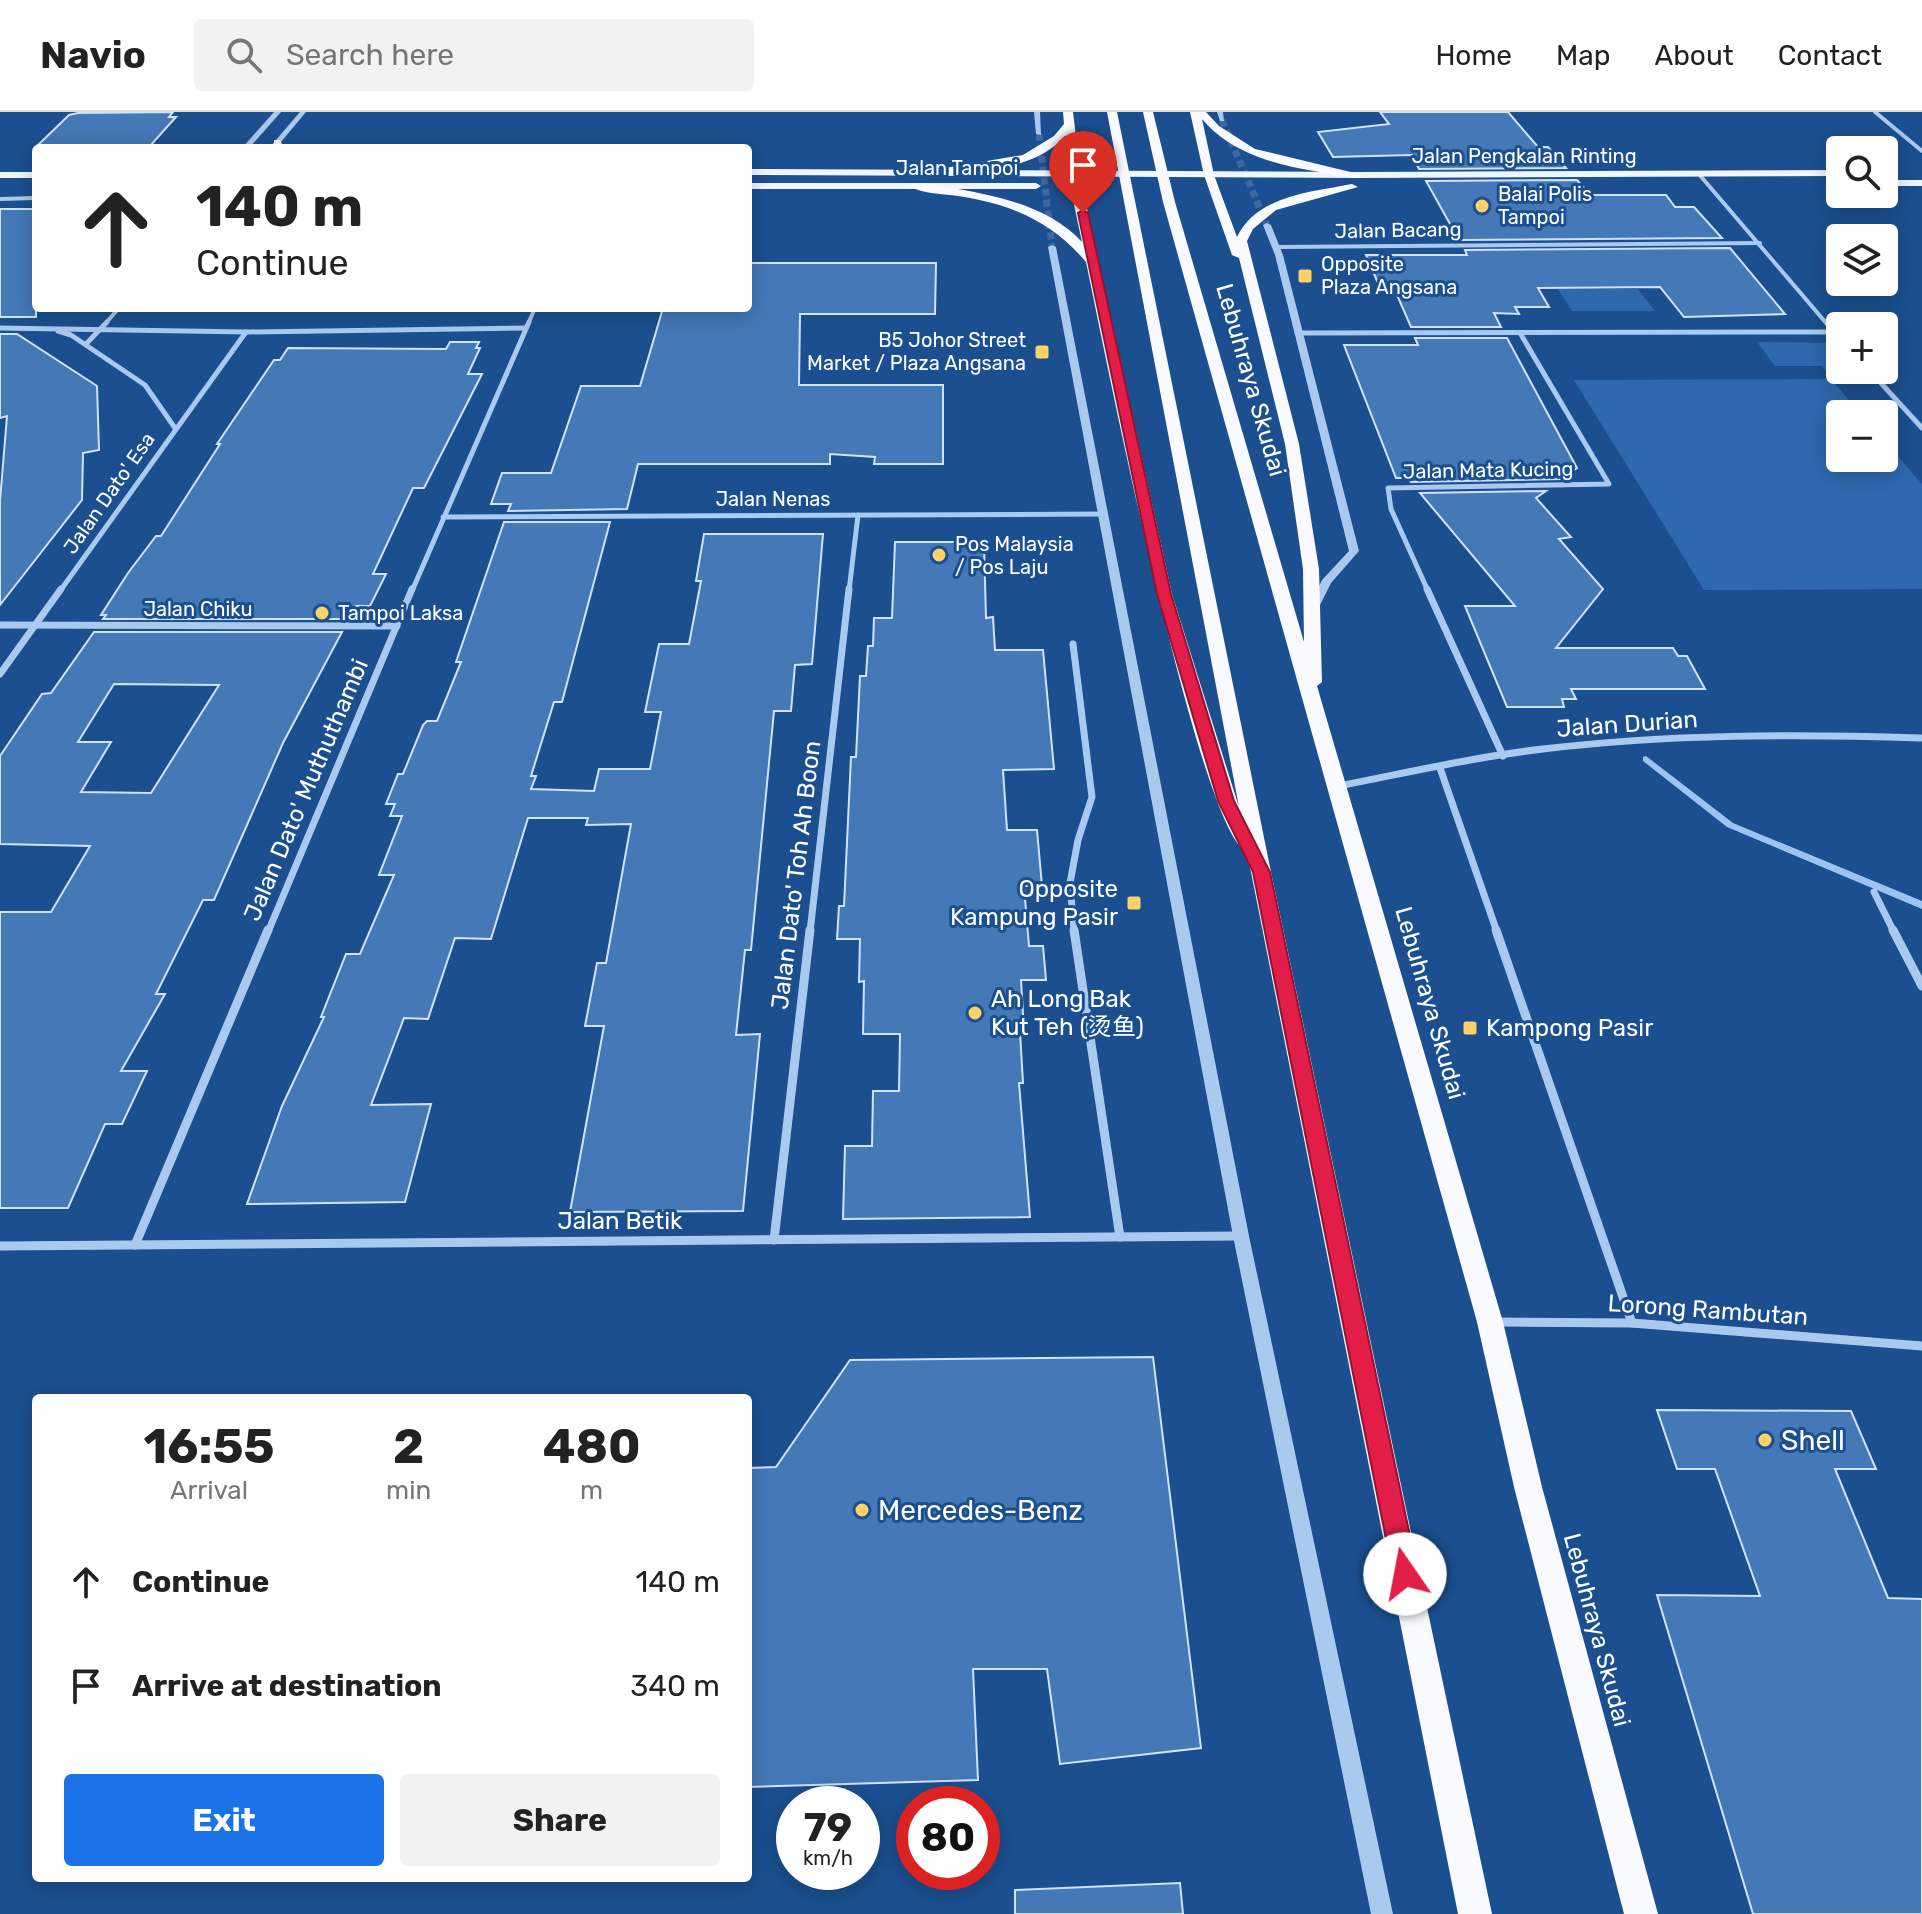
<!DOCTYPE html>
<html lang="en">
<head>
<meta charset="utf-8">
<style>
  body { margin:0; font-family:Rubik,"Noto Sans SC",sans-serif; background:#f2f2f2; color:#222; height:100vh; display:flex; flex-direction:column; font-size:30px; white-space:nowrap }
  * { box-sizing:border-box; margin:0 }
  p { font-size:26px; color:#767676 }
  .icon { flex:none; width:44px; height:44px; fill:none; stroke:currentColor; stroke-width:2; stroke-linecap:round; stroke-linejoin:round }
  .map { position:relative; flex:1; overflow:hidden }
  .details { position:absolute; left:32px; top:1282px; width:720px; height:488px; display:flex; flex-direction:column; background:#fff; border-radius:8px; box-shadow:0 4px 20px #0003 }
  .details>* { flex:none }
  .guide { position:absolute; left:32px; top:32px; width:720px; height:168px; border-radius:8px; box-shadow:0 4px 20px #0003; background:#fff; color:#222; overflow:hidden }
  .controls { position:absolute; left:1826px; top:24px; display:grid; gap:16px }
  .controls a { display:grid; place-items:center; width:72px; height:72px; border-radius:8px; background:#fff; box-shadow:0 4px 20px #0003; font-size:40px }
  .speed { position:absolute; left:776px; top:1674px; display:flex; gap:16px; font-size:40px; font-weight:700; text-align:center }
  .speed>* { display:grid; place-content:center; width:104px; height:104px; border-radius:50%; background:#fff; box-shadow:0 4px 20px #0003; line-height:1 }
  .speed small { font-size:20px; font-weight:400 }
  .speed .limit { border:12px solid #d22; background:#fff; color:#111 }
  .pin { position:absolute; display:grid; place-items:center; width:68px; height:68px; color:#fff; margin:-82px -34px; border-radius:50% 50% 50% 0; rotate:-45deg; box-shadow:0 0 8px #0007 }
  .pin .icon { rotate:45deg }
  .me { position:absolute; width:88px; margin:-44px; rotate:348deg; stroke-linejoin:round; filter:drop-shadow(0 0 6px #0008) }
  .turn { display:flex; align-items:center; gap:28px; height:168px; padding:0 32px; font-size:36px }
  .turn .icon { width:104px; height:104px; stroke-width:2.5 }
  .turn b { display:block; font-size:56px; line-height:68px }
  .eta { display:flex; justify-content:space-evenly; align-items:center; height:136px; text-align:center }
  .eta b { font-size:48px; font-weight:700; line-height:56px }
  .cta { display:flex; gap:16px; margin-top:auto; padding:16px 32px }
  .cta a { flex:1; height:92px; border-radius:8px; background:#1a73e8; color:#fff; font-size:32px; font-weight:700; line-height:92px; text-align:center }
  .cta a+a { background:#f2f2f2; color:#222 }
  ul { padding:0; list-style:none }
  li { display:flex; align-items:center; gap:24px; height:104px; padding:0 32px }
  li div { flex:1 }
  li b { display:block; font-size:30px }
  li em { font-style:normal }
  header { display:flex; align-items:center; gap:48px; box-sizing:border-box; height:112px; padding:0 40px; background:#fff; border-bottom:2px solid #e0e0e0 }
  header strong { font-size:38px }
  nav { display:flex; gap:44px; margin-inline-start:auto; font-size:28px }
  .search { width:560px; height:72px; background:#f2f2f2; display:flex; align-items:center; gap:20px; box-sizing:border-box; padding:0 28px; border-radius:8px; color:#767676; font-size:30px }
  .map>svg:first-child { display:block }
  .green { fill:#2e69ad }
  .lines { fill:none; stroke-linecap:round; stroke-linejoin:round }
  .stream { fill:#9cc4f0; fill-rule:evenodd }
  .building { fill:#4478b7; stroke:#cfe3fa; stroke-width:2; fill-rule:evenodd }
  .tertiary-tunnel { stroke:#3d69a0; stroke-width:7; stroke-dasharray:7 4; stroke-linecap:butt }
  .minor-far3 { stroke:#a9c9ee; stroke-width:4 }
  .minor-far2 { stroke:#a9c9ee; stroke-width:5 }
  .minor-far1 { stroke:#a9c9ee; stroke-width:7 }
  .minor { stroke:#a9c9ee; stroke-width:9 }
  .tertiary { fill:#a9c9ee; fill-rule:evenodd }
  .primary { fill:#f0f6ff; fill-rule:evenodd }
  .trunk { fill:#f8faff; fill-rule:evenodd }
  .route { fill:#e11d48; stroke:#92132f; stroke-width:2 }
  .poi-dot { fill:#ffd166; stroke:#1b4f8f; stroke-width:3 }
  .labels { text-anchor:middle; dominant-baseline:central; stroke-width:6; stroke-linejoin:round; paint-order:stroke }
  .far-street-label { font-size:20px; fill:#fff; stroke:#1b4f8f }
  .far-poi-label { font-size:20px; fill:#fff; stroke:#1b4f8f; text-anchor:start }
  .street-label { font-size:24px; fill:#fff; stroke:#1b4f8f }
  .poi-label { font-size:24px; fill:#fff; stroke:#1b4f8f; text-anchor:start }
  .near-poi-label { font-size:28px; fill:#fff; stroke:#1b4f8f; text-anchor:start }
</style>
</head>
<body>
<header>
<strong>Navio</strong>
<div class="search"><svg class="icon" aria-label="search" viewBox="0 0 24 24"><circle cx="10" cy="10" r="6"/><path d="M15 15l6 6"/></svg>Search here</div>
<nav><a>Home</a><a>Map</a><a>About</a><a>Contact</a></nav>
</header>
<div class="map">
<svg width="1922" height="1802" viewBox="0 0 1922 1802">
  <rect width="100%" height="100%" fill="#1b4f8f"/>
  <!-- green -->
  <g class="green">
    <path d="M1558 177H1638L1655 199H1572Z"/>
    <path d="M1757 230 1833 231 1840 239V258H1858L1863 264H1830L1822 254H1775Z"/>
    <path d="M1831 267 1861 302H1840V346H1884V328L1922 372V477L1704 478 1574 268Z"/>
  </g>
  <g class="lines">
    <!-- stream -->
    <path class="stream" d="M1646 644 1733 711 1922 789V797L1727 715 1643 649V645Z"/>
  </g>
  <!-- building -->
  <g class="building">
    <path d="M173 0 169 5H176L150 34 35 36 69 3 78 1Z"/>
    <path d="M1380 0H1508L1538 35H1548L1566 56 1419 57 1412 43 1333 45 1318 20 1389 12Z"/>
    <path d="M1577 68 1590 83H1666L1675 95H1694L1722 126 1459 128 1426 69Z"/>
    <rect x="0" y="97" width="36" height="108"/>
    <path d="M1730 136 1785 202 1684 205 1660 175 1538 176 1549 195H1515L1519 202 1494 201 1501 215H1411L1394 176H1380L1366 143H1467L1465 138Z"/>
    <path d="M748 151H936L935 202H800L799 273H943V352H874L875 345 830 342V352H638L627 397 508 399 511 392H491L502 361H551L581 274H640L663 196H748Z"/>
    <path d="M0 222H17L97 274 99 338 83 341 82 388 0 493V389L7 304 0 306Z"/>
    <path d="M1415 226H1507L1577 356 1562 367 1411 370 1407 366H1396L1344 233H1418Z"/>
    <path d="M450 230H479L476 236H480L468 262H482L424 376H413L373 462H386L370 494H356L349 507H103L106 503H101L128 461 156 424H161L220 332H217L274 248H280L288 236 446 237Z"/>
    <path d="M1546 379 1536 386 1571 425 1559 427 1603 477 1556 536H1673L1678 544H1687L1705 577H1571L1576 587H1562L1564 595H1507L1465 494H1515L1420 381Z"/>
    <path d="M504 410H610L562 590H554L531 664H536L531 677 594 679 599 657H650L661 600H645L659 532H689L701 469H696L704 422H823L812 552 795 553 791 599H774L751 838H745L736 923 760 922 743 1099 570 1100 604 914H585L597 851H606L631 712 586 713 588 706H528L491 827 455 826 428 907 404 906 371 993 431 992 405 1090 247 1092 282 994 324 905H321L346 842H360L394 763H379L402 704H390L395 692H386L398 662H403L423 613 427 609H437L461 550H456Z"/>
    <path d="M895 430H984L986 506 993 505 995 538H1043L1054 657 1003 658 1007 718H1037L1042 774H1024L1029 834H1043L1046 868H1021L1024 920H1020L1023 971H1019L1030 1105 843 1107 845 1034H872L873 979H899L900 922H863L864 869 859 870 860 827H837L839 794H844L851 645H856L860 564H866L868 534H873L874 506H892Z"/>
    <path d="M94 520H342L283 631 214 788H203L156 882H165L121 959H147L122 1012H105L68 1096H0V800H51L90 734 0 732V644L42 582 51 581ZM114 572 219 573 151 681 81 680 111 630H78Z"/>
    <path d="M1153 1245 1201 1636 1060 1652 1047 1557H973L978 1668 748 1675V1356L776 1355 850 1248Z"/>
    <path d="M1657 1298 1851 1299 1876 1357H1835L1888 1486 1922 1487V1802H1753L1657 1483 1760 1484 1715 1357H1677Z"/>
    <path d="M1180 1771 1183 1802H1015V1778Z"/>
  </g>
  <g class="lines">
    <!-- tertiary-tunnel -->
    <g class="tertiary-tunnel">
      <path d="M1222 8 1267 113"/>
      <path d="M1039 22 1052 135"/>
    </g>
    <!-- minor-far3 -->
    <g class="minor-far3">
      <path d="M1875 0 1922 39"/>
      <path d="M1698 61 1827 212"/>
      <path d="M0 87 36 86"/>
      <path d="M1277 135 1760 131"/>
      <path d="M105 212 119 196"/>
      <path d="M528 212 535 196"/>
    </g>
    <!-- minor-far2 -->
    <g class="minor-far2">
      <path d="M1826 210 1840 227"/>
      <path d="M0 216 246 220 526 216"/>
      <path d="M58 219 71 223 145 273 175 316"/>
      <path d="M1297 221 1833 220"/>
      <path d="M86 232 107 210"/>
      <path d="M1869 258 1922 316"/>
      <path d="M443 405 1103 402"/>
      <path d="M60 479 246 220"/>
      <path d="M412 479 529 210"/>
      <path d="M849 479 858 403"/>
      <path d="M1428 479 1391 397 1388 376 1609 372 1520 221"/>
    </g>
    <!-- minor-far1 -->
    <g class="minor-far1">
      <path d="M1427 477 1503 644"/>
      <path d="M0 513 397 514"/>
      <path d="M1073 532 1092 685 1078 728 1070 771 1074 820"/>
      <path d="M0 562 61 477"/>
      <path d="M1440 656 1497 820"/>
      <path d="M1338 674C1406 661 1474 645 1543 637 1669 622 1795 622 1922 626"/>
      <path d="M1874 780 1894 820"/>
      <path d="M268 820 412 477"/>
      <path d="M810 820 849 477"/>
    </g>
    <!-- minor -->
    <g class="minor">
      <path d="M1074 818 1120 1125"/>
      <path d="M1496 818 1632 1211"/>
      <path d="M1893 818 1922 874"/>
      <path d="M774 1128 810 818"/>
      <path d="M135 1133 268 818"/>
      <path d="M0 1134 1240 1124"/>
      <path d="M1496 1210 1632 1211 1922 1234"/>
    </g>
    <!-- tertiary -->
    <g class="tertiary">
      <path d="M274 0H281L249 36H242Z"/>
      <path d="M300 0H306L276 36H269Z"/>
      <path d="M1034 0H1040L1041 23 1036 22Z"/>
      <path d="M1217 0H1223L1224 9H1220Z"/>
      <path d="M1267 111 1271 113 1283 143 1359 439 1331 471 1319 495 1314 498 1309 495 1322 468 1349 439 1275 143 1263 113Z"/>
      <path d="M1052 133 1056 135 1249 1124 1393 1802H1371L1233 1124 1048 135Z"/>
    </g>
    <!-- primary -->
    <g class="primary">
      <path d="M274 28H280L284 36H274Z"/>
      <path d="M748 57 1358 60 1840 58V64L1358 66 748 63Z"/>
      <rect x="0" y="60" width="36" height="6"/>
      <rect x="1884" y="68" width="38" height="6"/>
      <path d="M748 71H1036L1041 74 1036 77H748Z"/>
    </g>
    <!-- trunk -->
    <g class="trunk">
      <path d="M1063 0H1073L1082 74 1172 482 1239 695 1107 0H1117L1271 760 1492 1802H1458L1247 740C1199 722 1102 225 1086 150 1052 109 1010 92 958 84 944 82 922 82 910 74 920 68 935 73 946 75 994 83 1048 93 1082 130L1070 74 1065 24C1034 60 975 59 932 62L927 59 1023 43 1054 24 1064 12Z"/>
      <path d="M1143 0H1153L1175 90 1304 530 1303 457 1285 332 1239 146 1232 143 1204 63 1190 0H1206L1219 14 1255 37 1363 63 1358 66C1303 57 1240 52 1202 7L1214 63 1237 125C1257 83 1312 80 1352 72L1358 75 1276 98 1253 117 1247 129 1299 332 1319 457 1322 570 1317 574 1503 1210 1542 1375 1658 1802H1624L1514 1375 1477 1210 1163 90Z"/>
    </g>
  </g>
  <!-- route -->
  <path class="route" d="M1083 98 1088 101 1171 482 1234 689 1270 760 1418 1462 1414 1471 1405 1474 1397 1471 1393 1462 1253 760 1218 689 1157 482 1078 101Z"/>
  <!-- markers -->
  <g class="poi-dot">
    <circle cx="1482" cy="94" r="8"/>
    <rect x="1297" y="156" width="16" height="16" rx="4"/>
    <rect x="1034" y="232" width="16" height="16" rx="4"/>
    <circle cx="939" cy="443" r="8"/>
    <circle cx="322" cy="501" r="8"/>
    <rect x="1126" y="783" width="16" height="16" rx="4"/>
    <circle cx="975" cy="901" r="8"/>
    <rect x="1462" y="908" width="16" height="16" rx="4"/>
    <circle cx="1765" cy="1328" r="8"/>
    <circle cx="862" cy="1398" r="8"/>
  </g>
  <g class="labels">
    <!-- far-street labels -->
    <g class="far-street-label">
      <text x="1524" y="44">Jalan Pengkalan Rinting</text>
      <text x="957" y="56">Jalan Tampoi</text>
      <text transform="translate(1398 118) rotate(-1)">Jalan Bacang</text>
      <text transform="translate(1488 358) rotate(-1)">Jalan Mata Kucing</text>
      <text transform="translate(109 381) rotate(-55)">Jalan Dato' Esa</text>
      <text x="773" y="387">Jalan Nenas</text>
      <text x="198" y="497">Jalan Chiku</text>
    </g>
    <!-- far-poi labels -->
    <g class="far-poi-label">
      <text x="1498" y="82">Balai Polis<tspan x="1498" dy="23">Tampoi</tspan></text>
      <text x="1321" y="152">Opposite<tspan x="1321" dy="23">Plaza Angsana</tspan></text>
      <text x="1026" y="228" text-anchor="end">B5 Johor Street<tspan x="1026" dy="23">Market / Plaza Angsana</tspan></text>
      <text x="955" y="432">Pos Malaysia<tspan x="955" dy="23">/ Pos Laju</tspan></text>
      <text x="338" y="501">Tampoi Laksa</text>
    </g>
    <!-- street labels -->
    <g class="street-label">
      <text transform="translate(1251 268) rotate(74)">Lebuhraya Skudai</text>
      <text transform="translate(1627 612) rotate(-4)">Jalan Durian</text>
      <text transform="translate(306 678) rotate(-67)">Jalan Dato' Muthuthambi</text>
      <text transform="translate(796 763) rotate(-83)">Jalan Dato' Toh Ah Boon</text>
      <text transform="translate(1430 891) rotate(74)">Lebuhraya Skudai</text>
      <text x="620" y="1109">Jalan Betik</text>
      <text transform="translate(1708 1198) rotate(4)">Lorong Rambutan</text>
      <text transform="translate(1597 1518) rotate(75)">Lebuhraya Skudai</text>
    </g>
    <!-- poi labels -->
    <g class="poi-label">
      <text x="1118" y="777" text-anchor="end">Opposite<tspan x="1118" dy="28">Kampung Pasir</tspan></text>
      <text x="991" y="887">Ah Long Bak<tspan x="991" dy="28">Kut Teh (烫鱼)</tspan></text>
      <text x="1486" y="916">Kampong Pasir</text>
    </g>
    <!-- near-poi labels -->
    <g class="near-poi-label">
      <text x="1781" y="1328">Shell</text>
      <text x="878" y="1398">Mercedes-Benz</text>
    </g>
  </g>
</svg>
<div class="controls">
<a><svg class="icon" aria-label="search" viewBox="0 0 24 24"><circle cx="10" cy="10" r="6"/><path d="M15 15l6 6"/></svg></a>
<a><svg class="icon" aria-label="layers" viewBox="0 0 24 24"><path d="M12 4l9 5-9 5-9-5zM3 14l9 5 9-5"/></svg></a>
<a>+</a>
<a>−</a>
</div>
<div class="speed"><div>79<small>km/h</small></div><div class="limit">80</div></div>
<div class="pin" style="left:1083px;top:101px;background:#d93025"><svg class="icon" aria-label="arrive" viewBox="0 0 24 24"><path d="M6 21V4h12l-3 4 3 4H6"/></svg></div>
<svg class="me" style="left:1405px;top:1462px" viewBox="-20 -20 40 40"><circle r="19" fill="#fff"/><path d="M0-13L10 11 0 6-10 11z" fill="#e11d48"/></svg>
<div class="guide">
<div class="turn"><svg class="icon" aria-label="ahead" viewBox="0 0 24 24"><path d="M12 20V5M6 11l6-6 6 6"/></svg><div><b>140 m</b>Continue</div></div>
</div>
<section class="details">
<div class="eta">
<div><b>16:55</b><p>Arrival</p></div>
<div><b>2</b><p>min</p></div>
<div><b>480</b><p>m</p></div>
</div>
<ul>
<li><svg class="icon" aria-label="ahead" viewBox="0 0 24 24"><path d="M12 20V5M6 11l6-6 6 6"/></svg><div><b>Continue</b></div><em>140 m</em></li>
<li><svg class="icon" aria-label="arrive" viewBox="0 0 24 24"><path d="M6 21V4h12l-3 4 3 4H6"/></svg><div><b>Arrive at destination</b></div><em>340 m</em></li>
</ul>
<div class="cta"><a>Exit</a><a>Share</a></div>
</section>
</div>
</body>
</html>
